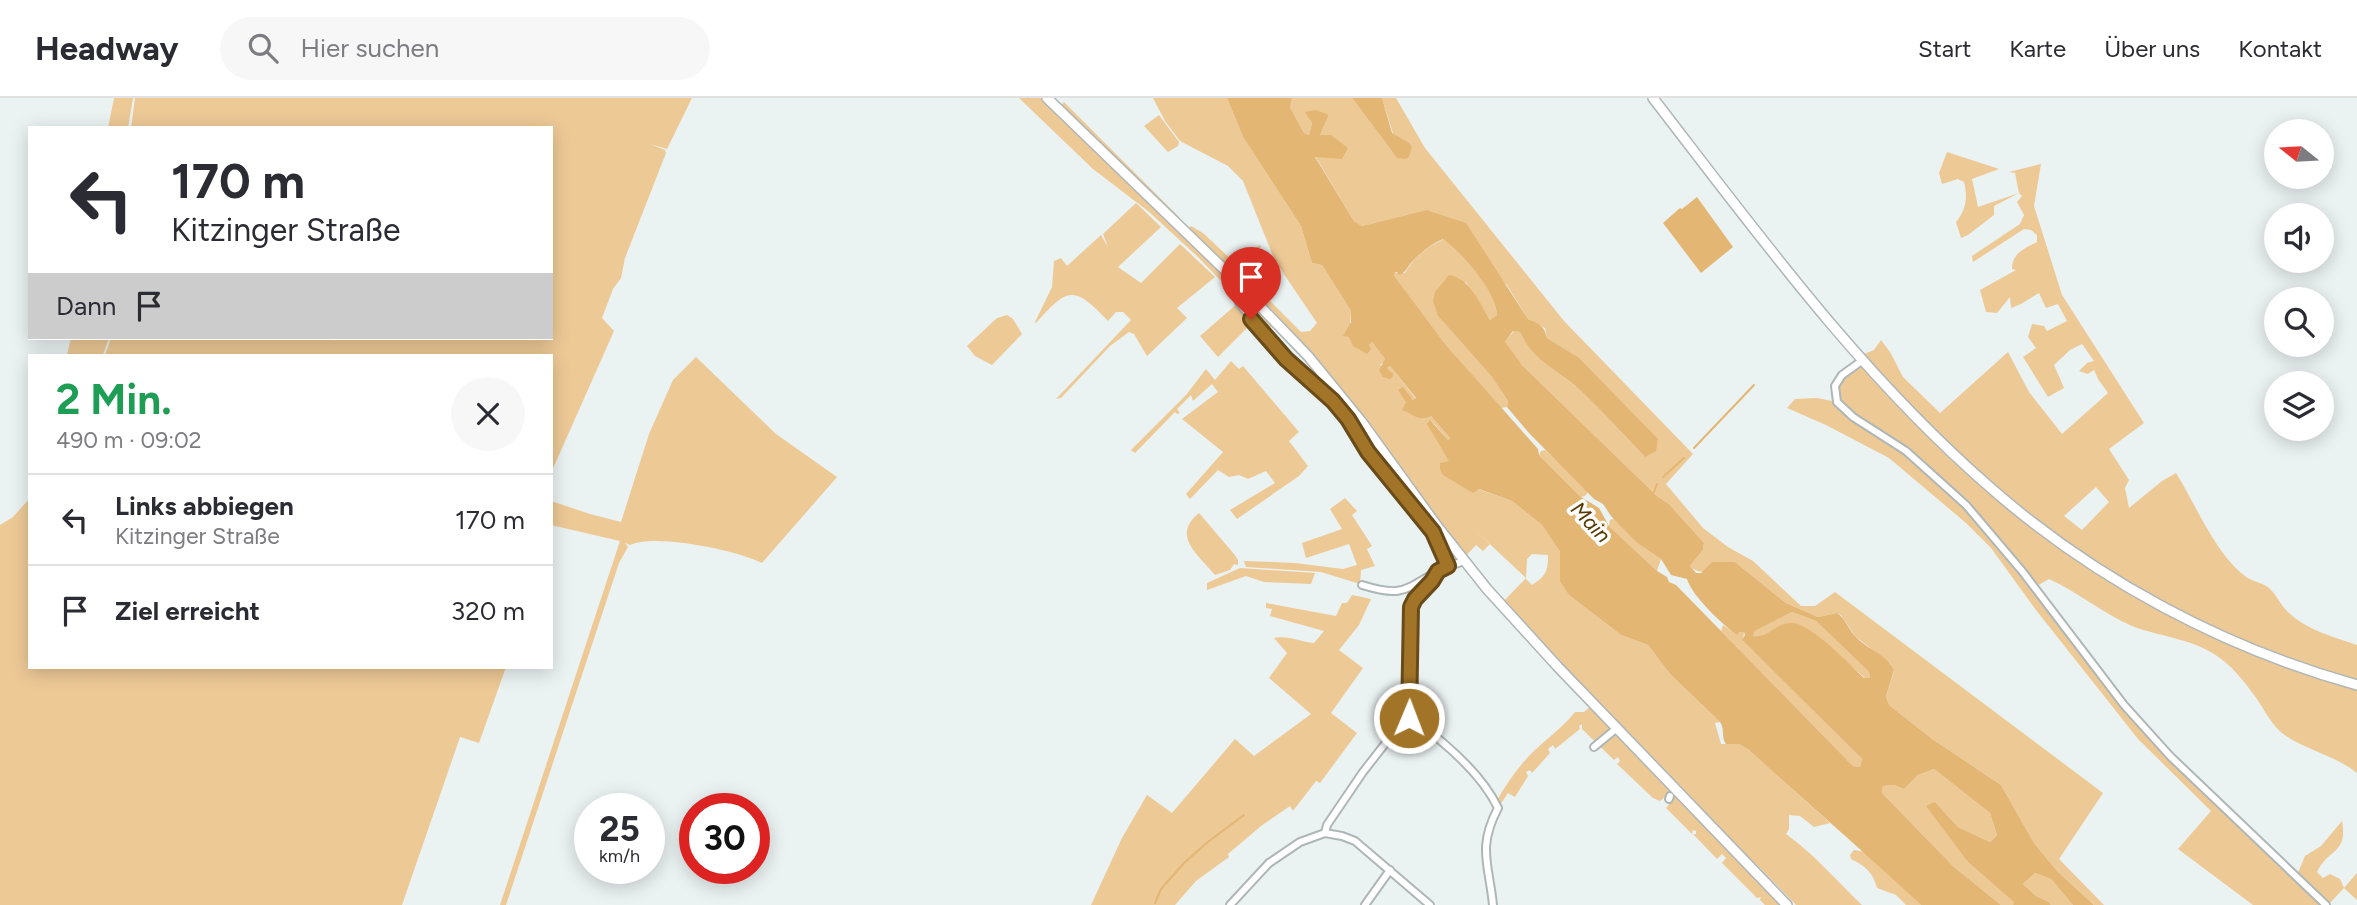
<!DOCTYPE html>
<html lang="de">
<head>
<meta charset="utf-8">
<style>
  body { margin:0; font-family:Figtree,sans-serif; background:#f7f7f7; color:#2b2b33; height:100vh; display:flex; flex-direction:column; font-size:26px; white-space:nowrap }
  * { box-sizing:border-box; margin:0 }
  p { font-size:23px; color:#7c7c81 }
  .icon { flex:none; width:38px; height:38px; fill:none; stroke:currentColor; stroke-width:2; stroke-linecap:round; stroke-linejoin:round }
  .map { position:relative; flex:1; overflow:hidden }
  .drawer { position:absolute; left:28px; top:256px; width:525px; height:315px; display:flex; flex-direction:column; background:#fff; border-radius:0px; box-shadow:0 4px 18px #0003 }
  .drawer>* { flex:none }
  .hud { position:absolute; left:28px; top:28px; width:525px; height:214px; border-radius:0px; box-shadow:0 4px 18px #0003; background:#fff; color:#2b2b33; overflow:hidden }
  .needle { width:46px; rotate:288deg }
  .buttons { position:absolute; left:2264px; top:21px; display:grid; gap:14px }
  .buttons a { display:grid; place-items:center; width:70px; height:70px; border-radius:50%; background:#fff; box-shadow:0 4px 18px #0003; font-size:35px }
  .speed { position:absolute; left:574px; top:695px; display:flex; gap:14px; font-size:35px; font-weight:700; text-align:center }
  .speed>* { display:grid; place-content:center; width:91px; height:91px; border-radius:50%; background:#fff; box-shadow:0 4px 18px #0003; line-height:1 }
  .speed small { font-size:18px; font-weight:400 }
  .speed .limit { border:10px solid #d22; background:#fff; color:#111 }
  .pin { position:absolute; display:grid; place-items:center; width:60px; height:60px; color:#fff; margin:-72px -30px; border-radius:50% 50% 50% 0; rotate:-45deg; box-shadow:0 0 7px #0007 }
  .pin .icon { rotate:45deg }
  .me { position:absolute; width:77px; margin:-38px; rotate:1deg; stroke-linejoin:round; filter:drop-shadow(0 0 5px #0008) }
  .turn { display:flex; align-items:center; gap:24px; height:147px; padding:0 28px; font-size:32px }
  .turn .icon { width:91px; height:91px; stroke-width:2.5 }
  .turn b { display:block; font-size:49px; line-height:60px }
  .then { display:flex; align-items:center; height:66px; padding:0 28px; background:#0003; gap:14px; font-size:26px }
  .round { display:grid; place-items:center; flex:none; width:74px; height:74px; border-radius:37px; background:#f7f7f7 }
  .headline { display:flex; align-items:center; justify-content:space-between; height:119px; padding:0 28px }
  h1 { font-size:42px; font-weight:700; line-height:52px; color:#1e9e55 }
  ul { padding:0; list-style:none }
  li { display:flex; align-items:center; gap:21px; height:91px; padding:0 28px; border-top:2px solid #e1e1e2 }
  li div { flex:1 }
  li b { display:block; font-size:26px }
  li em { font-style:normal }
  header { display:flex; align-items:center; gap:42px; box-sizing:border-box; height:98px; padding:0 35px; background:#fff; border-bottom:2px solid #e1e1e2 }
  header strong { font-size:33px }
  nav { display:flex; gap:38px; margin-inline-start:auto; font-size:24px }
  .search { width:490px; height:63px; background:#f7f7f7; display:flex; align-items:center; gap:18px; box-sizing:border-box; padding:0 24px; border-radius:38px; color:#7c7c81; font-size:26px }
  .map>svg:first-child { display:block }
  .green { fill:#edc996; fill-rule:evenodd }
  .water { fill:#e4b673; fill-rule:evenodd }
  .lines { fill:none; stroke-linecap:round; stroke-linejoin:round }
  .stream { stroke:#e4b673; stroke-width:2 }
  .minor-casing { stroke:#afb6b6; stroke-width:10 }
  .secondary-casing { stroke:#afb6b6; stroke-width:12 }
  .minor { stroke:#fff; stroke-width:6 }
  .secondary { stroke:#fff; stroke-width:9 }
  .route-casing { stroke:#694b19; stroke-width:18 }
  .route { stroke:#a27427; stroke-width:12 }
  .labels { text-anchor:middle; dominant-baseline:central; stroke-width:7; stroke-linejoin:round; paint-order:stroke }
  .water-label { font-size:21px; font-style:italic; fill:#583a01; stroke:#fff }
</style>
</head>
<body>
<header>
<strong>Headway</strong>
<div class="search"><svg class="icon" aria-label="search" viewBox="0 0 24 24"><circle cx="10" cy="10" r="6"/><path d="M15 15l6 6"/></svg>Hier suchen</div>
<nav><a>Start</a><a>Karte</a><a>Über uns</a><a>Kontakt</a></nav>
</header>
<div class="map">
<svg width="2357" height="807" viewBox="0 0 2357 807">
  <rect width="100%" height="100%" fill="#ebf2f2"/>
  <!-- green -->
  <g class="green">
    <path d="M114 0H133L128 30H108Z"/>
    <path d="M135 0H692L667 51 650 46 665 52 666 55 625 160 621 180 613 191 602 220 614 233 551 375V257H105L111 240H334L335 243 336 240H551V30H131Z"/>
    <path d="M1019 0H1045L1183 134 1275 229H1270L1254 211 1248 215 1227 189 1198 159 1148 113 1093 71Z"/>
    <path d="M1153 0H1227L1243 39 1301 128 1312 165 1322 167 1351 213 1349 239 1369 247 1372 244 1386 262 1380 267 1394 278 1387 270 1390 268 1416 301 1414 302 1399 292 1407 304 1431 318 1450 340 1448 342 1431 322 1478 391 1512 403 1542 427 1561 453 1560 470 1569 497 1621 537 1648 547 1670 576 1720 624 1715 625 1721 646H1739L1749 652 1830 725 1814 729 1800 718 1789 717V731L1786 736C1815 757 1837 783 1862 807H1796L1756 766 1751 771 1787 807H1765L1760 802 1761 799 1757 800 1722 765 1726 760 1722 756 1717 761 1693 736H1696V733L1693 732 1692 736 1666 710 1672 703 1666 698 1660 703 1653 700 1617 666 1620 663 1618 659 1614 662 1582 631V626L1579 628 1580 631 1555 651 1553 647 1548 651 1550 655 1532 675 1530 672 1526 674 1528 678 1515 699 1508 695 1498 710 1496 704C1507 685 1519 667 1535 652 1549 639 1563 629 1575 614H1584L1593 606 1500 507 1526 480 1462 420 1490 446 1483 453 1476 447 1463 461 1340 292 1187 132 1191 128 1203 135 1235 165 1260 147 1261 149 1239 167V172L1301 234 1310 233 1317 225 1275 163 1243 83 1228 68 1180 43 1165 23ZM1532 456 1548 457C1548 473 1546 478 1532 487L1526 481 1527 461Z"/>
    <path d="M1292 0H1352L1394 56 1401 61 1382 0H1396L1425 50 1564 223 1693 356 1666 386 1703 430 1728 449 1753 463 1801 508H1815L1835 494 2103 695 2059 761 2104 807H2094L2057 773 2034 745 2001 687 1931 640 1889 607 1886 598 1894 573 1891 566 1856 539 1841 517 1837 515 1818 519 1786 505 1735 464C1722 468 1701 481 1690 468L1703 452 1704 445 1669 406 1657 398 1522 267 1504 245 1514 233 1520 234C1534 264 1558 272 1581 293 1603 314 1624 337 1645 359L1578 259 1547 240 1545 230 1528 221 1507 187 1426 112 1362 128 1354 123 1315 58 1320 37 1329 17 1306 14 1312 25 1309 37 1304 35 1290 9Z"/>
    <path d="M1064 4 1179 119V124L1060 9Z"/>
    <path d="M1159 17 1179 44 1178 48 1168 54 1144 28Z"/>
    <path d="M1947 54 1999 71 1972 81 1978 109 2019 95 2015 75 2009 74 2041 66 2034 108 2062 197 2144 325 2109 351 2129 382 2125 390 2129 410 2162 383 2176 375C2196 407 2215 455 2245 478 2252 484 2262 484 2269 490 2277 497 2281 508 2289 515 2307 532 2334 539 2357 547V675C2336 658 2309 653 2286 638 2271 628 2264 610 2254 597 2244 583 2231 567 2217 558 2191 540 2160 539 2132 528 2102 515 2078 494 2049 481L2035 489 2146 633 2297 777 2305 758 2321 748 2342 723C2348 756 2329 750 2317 774L2323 780 2330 776 2340 781 2344 790 2357 775V802L2344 790 2328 807H2253L2178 751 2211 713 2138 641 2036 512 1991 450 1966 425 1889 360 1826 327 1787 310 1795 301 1817 300 1837 304 1835 288 1842 277 1863 262 1859 258 1874 252 1881 242 1890 254 1903 279 1940 315 2008 254 2029 294 2062 336 2108 295 2098 281 2094 272 2088 276 2079 273 2087 265 2094 263 2082 246 2070 252 2054 267 2064 290 2048 299 2023 259 2036 250 2028 239 2032 226 2044 228 2047 233 2067 223 2058 206 2046 210 2039 195 2021 206 2011 210 2010 199 1997 215 1986 214 1980 192 2016 172 2012 171C2012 155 2025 150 2037 144V137L2031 132 2024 131 1973 164 1972 158 2020 126 2024 117 2017 104 2022 98 2019 95 1994 108V117L1968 137 1961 140 1956 124C1966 112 1968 99 1964 84L1958 81 1942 86 1939 75ZM2096 389 2109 404 2082 432 2064 418Z"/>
    <path d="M1136 105 1161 129 1118 169 1141 185 1180 146 1215 179 1177 210 1187 220 1147 258 1134 236 1129 234 1110 248 1061 300 1056 301 1131 222 1123 214H1116L1108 223C1074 187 1068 189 1036 225L1035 224 1052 189 1054 163 1061 160 1067 168 1101 137 1108 149 1103 136Z"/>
    <path d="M1444 141C1462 156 1496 192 1497 217L1490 222 1466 184 1438 218 1492 279 1508 303 1507 309 1501 310 1446 247 1394 179V175H1405C1413 160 1428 148 1444 141Z"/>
    <path d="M1238 205 1261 235 1258 237 1249 228 1218 259 1200 238Z"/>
    <path d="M1007 217 1013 221 1022 236 992 267 975 258 967 248 997 220Z"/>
    <path d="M71 240H109L103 257H67Z"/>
    <path d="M696 259 776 336 837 379 762 465C737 452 654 435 630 447L625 445 628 449 619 465 506 807H500L620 443 551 427V403L590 416 621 424 649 336 673 282Z"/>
    <path d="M1231 263 1239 271 1243 268 1299 334 1289 343 1308 368 1299 378 1237 421 1230 412 1275 385 1266 373 1248 381 1239 377 1229 379 1218 372 1190 401 1186 396 1223 354 1182 321 1218 294 1212 286 1193 303 1191 297 1177 311 1180 315 1177 316 1175 314 1135 355 1131 352 1186 297 1206 271 1215 282Z"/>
    <path d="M1545 352 1589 393 1585 398 1581 399 1539 357 1541 353Z"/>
    <path d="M30 400V569H506L479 645 460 639 459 642 402 807H0V427L13 419Z"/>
    <path d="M1345 400 1357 413 1352 417 1372 448 1367 451 1375 468 1361 472 1360 486 1321 474 1246 469 1244 463 1295 465 1343 471 1357 467 1349 446 1306 460 1302 445 1342 431 1330 411Z"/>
    <path d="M1199 415 1234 456 1238 462V467L1234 466 1230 472 1215 477C1198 456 1171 438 1199 415Z"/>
    <path d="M1615 420 1637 445 1661 461 1657 473 1609 428 1610 422Z"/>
    <path d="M1240 470 1315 475 1311 486 1264 484 1246 478 1207 492V485Z"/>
    <path d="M1352 497 1371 501 1359 527 1339 552 1363 570 1331 615 1357 635 1320 685 1316 683 1293 713 1290 708 1261 728 1228 756 1229 759 1196 783 1175 807H1091L1122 740 1147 697 1172 715 1235 641 1254 658 1311 616 1269 580 1287 555 1274 540C1288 537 1300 544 1314 545L1324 533 1270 518 1272 511 1266 510V505L1336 518 1342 505H1347Z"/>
    <path d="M1792 514 1816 523 1869 574 1870 580H1865L1812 534 1789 525 1759 539 1753 538 1755 533Z"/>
    <path d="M1723 527 1737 537 1741 533 1744 534 1743 543 1862 661 1860 669 1853 668 1721 533Z"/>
    <path d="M1934 671 1990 715 1997 737 1990 744 1958 729 1935 704 1968 764 2015 804 2013 807H2001L1954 769 1882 695 1883 688 1894 687 1904 691 1918 677Z"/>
    <path d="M1854 752 1865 754 1921 807H1906L1896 797 1877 790C1873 774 1865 768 1851 761L1850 757Z"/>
    <path d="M2035 775 2051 781 2073 807H2051L2049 804 2036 798 2023 786Z"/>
  </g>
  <!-- water -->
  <g class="water">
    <path d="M1227 0H1292L1290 9 1304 35 1309 37 1312 25 1305 14 1316 12 1329 17 1320 37H1331L1348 50 1342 61 1315 59 1354 123 1362 128 1426 112 1466 125 1528 221C1539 226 1544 227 1547 240L1578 259 1658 341 1656 353 1645 359C1624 337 1603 314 1581 293 1558 271 1534 265 1520 234L1513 233 1505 244 1522 267 1657 398 1669 406 1704 445 1703 452 1690 468 1696 475H1701L1712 464H1735L1786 505 1818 519 1837 515C1845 520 1848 530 1855 538 1866 551 1887 556 1894 572L1886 598 1889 607 1931 640 2001 687 2034 745 2057 773 2094 807H2073L2051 781 2035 775 2023 786 2036 798 2049 804 2051 807H2013L2014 804 1968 764 1926 708 1935 704 1958 729 1990 744 1997 737 1990 715 1934 671 1918 677 1904 691 1894 687 1883 688 1882 695 1954 769 2001 807H1921C1865 754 1806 704 1749 652L1739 646H1726C1721 640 1725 631 1720 624L1670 576 1648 547 1621 537 1569 497 1560 483V453L1542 427 1512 403 1479 391 1473 395 1443 377 1440 371V365L1449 363 1427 326 1430 322 1448 342 1450 340 1431 318C1417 324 1414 316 1402 312L1406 304 1398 292 1403 289 1413 302 1416 300 1390 268 1387 270 1394 277 1390 281 1383 279 1379 272 1385 261 1372 244 1369 247 1371 251 1367 256 1353 248 1349 239 1343 238 1351 224V213L1322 167 1312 165 1301 128 1243 39ZM1443 141C1462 155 1496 193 1497 217L1490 222C1480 206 1470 180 1449 177L1435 194 1433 203 1438 218 1492 279 1508 303 1507 309 1529 335 1594 401 1603 406 1611 418 1637 445 1661 461 1671 477 1687 481C1692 498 1722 526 1737 537L1740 534H1744L1745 537 1742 542 1862 661 1860 669 1853 668 1676 487 1669 484 1667 479 1657 473 1609 428 1599 410 1581 399 1539 357 1538 351 1446 247 1394 178V175L1397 174 1399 177C1406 174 1406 171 1411 165 1420 155 1431 146 1443 141ZM1792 514 1816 523 1869 574 1870 580H1864C1850 567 1808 522 1789 525 1776 526 1767 540 1753 538L1755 533Z"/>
    <path d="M1352 0H1382L1392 35 1409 45 1412 49 1409 59 1405 61 1397 60Z"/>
    <path d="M1697 99 1733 149 1701 175 1663 125 1680 110 1682 111Z"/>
  </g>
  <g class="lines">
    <!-- stream -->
    <g class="stream">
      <path d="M1694 350 1754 287"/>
      <path d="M1663 379 1684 360"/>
      <path d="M1654 394 1657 386"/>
      <path d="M1155 805 1161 791 1184 765 1209 743 1244 717"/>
    </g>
    <defs>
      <g id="minor">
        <path d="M1239 205 1271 245 1333 303 1348 321 1369 354 1408 407 1433 434 1448 468"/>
        <path d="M1863 262 1842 277 1835 288 1837 304 1853 319 1906 353 1966 407 2022 473 2124 607 2170 658 2326 807"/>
        <path d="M1362 487C1401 499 1403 493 1436 474 1445 469 1454 467 1463 463"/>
        <path d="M1410 619C1442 642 1481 674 1498 710 1477 750 1489 766 1493 807"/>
        <path d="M1410 619 1411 509C1417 495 1431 487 1438 473"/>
        <path d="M1594 649 1617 630"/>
        <path d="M1669 701 1670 698"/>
        <path d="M1325 735 1327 727 1363 674 1402 624 1410 619"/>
        <path d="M1230 807 1269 765 1300 744 1325 735 1342 738 1355 743 1430 807"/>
        <path d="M1365 807 1390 772"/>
      </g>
      <g id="secondary">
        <path d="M1047 0 1229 176 1308 258 1361 323 1437 428 1487 491 1558 569 1787 807"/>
        <path d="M1653 0C1758 136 1861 278 1992 391 2096 482 2224 550 2357 587"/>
      </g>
    </defs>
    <!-- minor casing -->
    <use href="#minor" class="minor-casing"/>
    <!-- secondary casing -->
    <use href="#secondary" class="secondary-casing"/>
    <!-- minor -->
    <use href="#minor" class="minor"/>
    <!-- secondary -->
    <use href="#secondary" class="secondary"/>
  </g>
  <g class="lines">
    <defs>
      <path id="route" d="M1251 221 1286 261 1333 303 1348 321 1368 354 1433 434 1448 468 1438 473 1432 483 1415 501 1411 509 1409 620"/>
    </defs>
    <!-- route casing -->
    <use href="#route" class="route-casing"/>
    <!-- route -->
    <use href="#route" class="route"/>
  </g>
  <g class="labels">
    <!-- water labels -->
    <g class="water-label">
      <text transform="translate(1591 424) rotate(47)">Main</text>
    </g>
  </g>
</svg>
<div class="buttons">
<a><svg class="needle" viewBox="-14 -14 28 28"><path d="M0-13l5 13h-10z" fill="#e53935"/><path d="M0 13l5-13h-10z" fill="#7c7c81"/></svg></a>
<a><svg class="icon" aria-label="sound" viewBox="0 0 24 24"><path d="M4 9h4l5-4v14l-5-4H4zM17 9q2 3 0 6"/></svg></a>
<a><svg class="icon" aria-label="search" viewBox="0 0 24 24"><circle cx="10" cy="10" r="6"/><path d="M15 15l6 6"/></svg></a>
<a><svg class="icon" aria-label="layers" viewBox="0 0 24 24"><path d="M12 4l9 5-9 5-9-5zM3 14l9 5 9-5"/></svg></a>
</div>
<div class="speed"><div>25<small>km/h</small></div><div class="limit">30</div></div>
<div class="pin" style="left:1251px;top:221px;background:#d93025"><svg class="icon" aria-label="arrive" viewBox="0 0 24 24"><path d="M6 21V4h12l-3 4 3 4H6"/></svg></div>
<svg class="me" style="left:1409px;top:620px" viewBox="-20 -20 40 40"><circle r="17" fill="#a27427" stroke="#fff" stroke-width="3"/><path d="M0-11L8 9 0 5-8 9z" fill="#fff"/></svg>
<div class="hud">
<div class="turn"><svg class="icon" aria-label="left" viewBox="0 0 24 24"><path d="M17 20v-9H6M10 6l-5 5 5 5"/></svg><div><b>170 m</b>Kitzinger Straße</div></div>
<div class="then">Dann<svg class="icon" aria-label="arrive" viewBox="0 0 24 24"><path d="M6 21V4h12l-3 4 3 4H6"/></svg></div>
</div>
<section class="drawer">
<div class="headline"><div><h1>2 Min.</h1><p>490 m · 09:02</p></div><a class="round"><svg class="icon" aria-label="close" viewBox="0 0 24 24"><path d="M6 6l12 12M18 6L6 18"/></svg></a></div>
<ul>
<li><svg class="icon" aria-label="left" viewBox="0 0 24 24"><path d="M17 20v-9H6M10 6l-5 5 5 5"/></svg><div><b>Links abbiegen</b><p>Kitzinger Straße</p></div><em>170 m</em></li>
<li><svg class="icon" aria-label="arrive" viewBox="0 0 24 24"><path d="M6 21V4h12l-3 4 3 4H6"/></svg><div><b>Ziel erreicht</b></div><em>320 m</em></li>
</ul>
</section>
</div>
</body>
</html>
